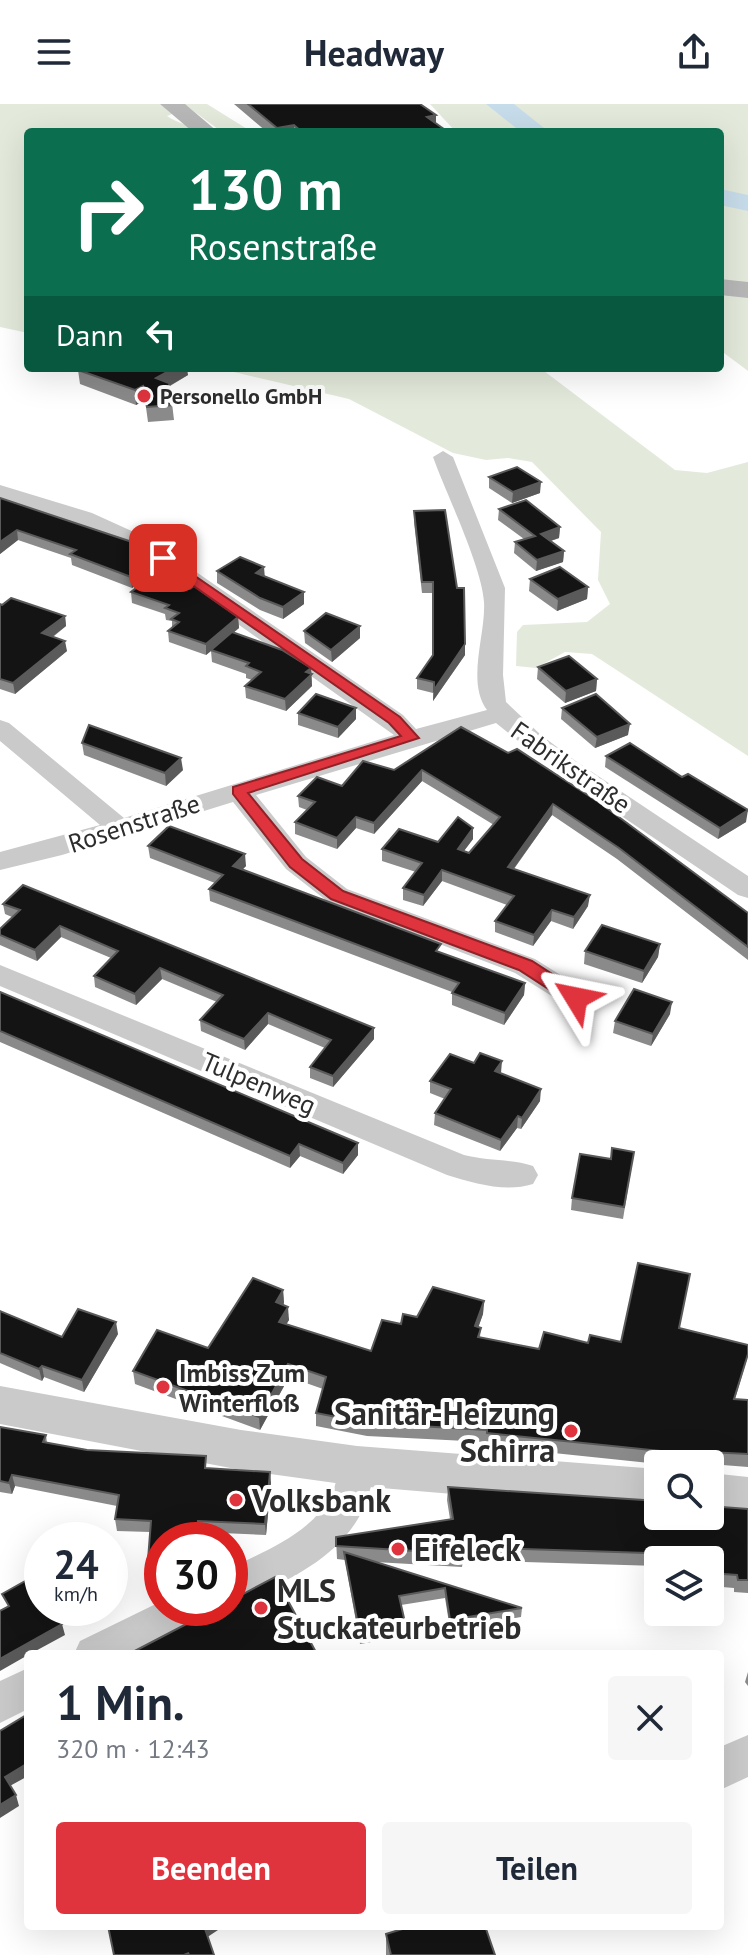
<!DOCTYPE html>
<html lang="de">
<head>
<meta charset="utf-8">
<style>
  body { margin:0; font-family:"PT Sans",sans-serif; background:#f6f6f7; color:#1f2937; height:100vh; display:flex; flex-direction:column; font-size:30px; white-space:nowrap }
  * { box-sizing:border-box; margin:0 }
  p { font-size:26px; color:#747a83 }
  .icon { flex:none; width:44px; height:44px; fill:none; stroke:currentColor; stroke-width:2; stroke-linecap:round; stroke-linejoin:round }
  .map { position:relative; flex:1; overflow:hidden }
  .drawer { position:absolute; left:24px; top:1546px; width:700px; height:280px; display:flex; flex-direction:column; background:#fff; border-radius:8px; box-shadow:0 8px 32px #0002 }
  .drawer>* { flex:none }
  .guide { position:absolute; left:24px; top:24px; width:700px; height:244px; border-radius:8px; box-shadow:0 8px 32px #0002; background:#0b6e4f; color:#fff; overflow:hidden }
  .tools { position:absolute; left:644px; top:1346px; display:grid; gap:16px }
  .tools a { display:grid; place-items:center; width:80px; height:80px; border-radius:8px; background:#fff; box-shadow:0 8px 32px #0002; font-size:40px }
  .speed { position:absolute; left:24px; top:1418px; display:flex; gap:16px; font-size:40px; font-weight:700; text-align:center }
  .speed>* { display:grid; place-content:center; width:104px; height:104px; border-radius:50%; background:#fff; box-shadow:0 8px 32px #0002; line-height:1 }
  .speed small { font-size:20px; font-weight:400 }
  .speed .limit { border:12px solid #d22; background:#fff; color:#111 }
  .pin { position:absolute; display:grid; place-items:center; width:68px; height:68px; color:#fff; margin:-34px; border-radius:16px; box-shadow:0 4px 12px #0006 }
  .me { position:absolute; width:88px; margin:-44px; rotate:305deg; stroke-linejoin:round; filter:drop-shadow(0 0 6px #0008) }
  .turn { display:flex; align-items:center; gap:28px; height:168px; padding:0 32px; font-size:36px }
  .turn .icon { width:104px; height:104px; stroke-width:2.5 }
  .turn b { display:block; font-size:56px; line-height:68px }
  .then { display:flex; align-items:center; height:76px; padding:0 32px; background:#0003; gap:16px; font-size:30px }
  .round { display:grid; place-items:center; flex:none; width:84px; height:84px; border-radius:8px; background:#f6f6f7 }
  .headline { display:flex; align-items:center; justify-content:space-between; height:136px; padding:0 32px }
  h1 { font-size:48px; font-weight:700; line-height:60px }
  .cta { display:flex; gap:16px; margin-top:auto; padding:16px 32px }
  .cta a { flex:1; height:92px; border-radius:8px; background:#df343e; color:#fff; font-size:32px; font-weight:700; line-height:92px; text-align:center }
  .cta a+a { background:#f6f6f7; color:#1f2937 }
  header { display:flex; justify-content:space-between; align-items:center; height:104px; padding:0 32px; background:#fff; font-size:36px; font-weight:700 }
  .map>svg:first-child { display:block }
  .green { fill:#e3eadb }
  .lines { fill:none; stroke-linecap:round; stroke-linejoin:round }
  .river { fill:#c7dcea; fill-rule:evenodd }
  .minor { fill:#cacaca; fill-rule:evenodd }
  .tertiary { fill:#cacaca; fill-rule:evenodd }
  .secondary { fill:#b7b7b7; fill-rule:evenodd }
  .wall { fill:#8a8a8a }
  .shaded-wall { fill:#5a5a5a }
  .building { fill:#141414; stroke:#5a5a5a; stroke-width:2 }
  .route { fill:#df343e; stroke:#912228; stroke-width:2 }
  .poi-dot { fill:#df343e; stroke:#fff; stroke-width:3 }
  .labels { text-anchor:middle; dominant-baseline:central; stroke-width:8; stroke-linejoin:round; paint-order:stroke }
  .far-poi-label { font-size:22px; font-weight:bold; fill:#2d2d2d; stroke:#fff; text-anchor:start }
  .street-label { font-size:26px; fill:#2d2d2d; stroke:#fff }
  .poi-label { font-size:26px; font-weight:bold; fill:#2d2d2d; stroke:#fff; text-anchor:start }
  .near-poi-label { font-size:32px; font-weight:bold; fill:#2d2d2d; stroke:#fff; text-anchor:start }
</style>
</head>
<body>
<header><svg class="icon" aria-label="menu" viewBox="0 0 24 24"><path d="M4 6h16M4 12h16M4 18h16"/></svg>Headway<svg class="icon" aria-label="share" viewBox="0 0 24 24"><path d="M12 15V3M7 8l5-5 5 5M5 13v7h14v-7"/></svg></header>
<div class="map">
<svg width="748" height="1851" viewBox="0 0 748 1851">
  <rect width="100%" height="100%" fill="#fff"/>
  <!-- green -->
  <g class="green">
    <path d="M0 0H160L175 9 167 12C176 19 189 20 200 28H28V229L0 223Z"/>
    <path d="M184 0H207L252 28H222Z"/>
    <path d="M430 0H748V267L720 246V28H456Z"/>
    <path d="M217 264H540L675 366 707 369 748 358V652L592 550 565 548 536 564 516 562 517 528 523 521 587 518 610 500 598 476 601 428 532 358 508 354 486 356 453 349 349 295Z"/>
  </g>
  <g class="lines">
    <!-- river -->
    <g class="river">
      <path d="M486 0H514L549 28H521Z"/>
      <path d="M720 85 748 91V107L720 101Z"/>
    </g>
    <!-- minor -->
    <g class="minor">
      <path d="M443 347 453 353 505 484 503 571 506 598 541 631 577 658 748 772V794L738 791 558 669 496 619 256 691 306 753 347 785 535 855 586 887 591 894 586 901 576 904 566 901 515 869 327 797 286 765 233 698 62 751 0 766V748L100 721 0 637V616L9 619 124 714 394 631 131 444 76 419 0 394V381L92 409 147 434 403 611 416 625 487 606C466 578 486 530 484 498 482 463 446 389 433 353Z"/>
      <path d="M0 861 464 1051C487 1057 512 1055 533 1062L538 1071 533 1080C505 1089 474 1079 447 1071L0 882Z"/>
      <path d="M357 1346 370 1351C376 1363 374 1373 370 1386 354 1449 285 1480 230 1501V1464C266 1447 311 1429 331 1392 337 1380 338 1364 344 1351Z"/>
      <path d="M162 1497V1504H207L201 1517 135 1550H74L80 1537Z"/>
      <path d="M28 1564V1605L0 1619V1577Z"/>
      <path d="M748 1631V1673L720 1686V1643Z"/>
    </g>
    <!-- tertiary -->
    <g class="tertiary">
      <path d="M0 1282 241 1326 357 1342 658 1365V1407L357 1382 241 1366 0 1320Z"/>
      <path d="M710 1369 748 1373V1415L710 1411Z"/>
    </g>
    <!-- secondary -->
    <g class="secondary">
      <path d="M160 0H185L218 28H193Z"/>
      <path d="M720 175 748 178V194L720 191Z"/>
    </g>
  </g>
  <!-- wall -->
  <g class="wall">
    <path d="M234 0H420L436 11V20L448 28H267Z"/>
    <path d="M78 266 188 271 170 282 174 316 148 318 145 296 136 301 80 280Z"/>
    <path d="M489 373 540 389 512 399 489 384Z"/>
    <path d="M0 394 156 465 132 484 72 461 71 454 18 436 0 450Z"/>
    <path d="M499 405 560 423 559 434 551 437 564 447 563 458 536 467 514 449 515 438 524 435 498 416Z"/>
    <path d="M414 407 465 551 433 597V589L417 585V574L433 552V489H422L414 418Z"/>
    <path d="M217 467 265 472 304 488V500L283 515 260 506 217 479Z"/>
    <path d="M530 475 588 483 587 495 557 507 529 487Z"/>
    <path d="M131 488 238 513 239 524 233 529 311 564 312 582 286 607 246 594 245 582 252 576 246 574V570L212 558 211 547 206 551 169 538 168 527 172 524V517L166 516 165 510 132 499Z"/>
    <path d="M0 500 65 512 66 522 53 533 67 547 15 590 0 585Z"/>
    <path d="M360 522V534L332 558 305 539 304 527Z"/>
    <path d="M538 563 597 575 596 587 565 599 537 575Z"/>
    <path d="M356 604V615L338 634 298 621V609Z"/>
    <path d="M562 604 628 631 595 644 561 615Z"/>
    <path d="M461 623 748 809V856L617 755 552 711 514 765 588 802 573 825 551 817 533 842 495 828V817L507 801 442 777 423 802 403 796V784L416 768 382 757V745L473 735 464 747 469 749 494 721 422 677 374 730 356 724 337 745 295 730V718L307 706 299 703 298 692 342 682 394 666Z"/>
    <path d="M82 639 183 666 166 682 84 651Z"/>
    <path d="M606 652 746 718 718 735 605 663Z"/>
    <path d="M148 742 246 762 242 766 441 849 525 879 524 891 504 921 452 901V888L210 797 209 785 215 779 150 754Z"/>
    <path d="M3 800 374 935 333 983 310 974V963L325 944 268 920 245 946 201 927 200 916 217 898 162 875 136 901 95 883 94 872 111 854 61 833 37 857 0 841V825L12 813 5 810Z"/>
    <path d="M660 840 658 853 642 879 584 860 585 847Z"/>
    <path d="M0 888 358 1051 343 1070 300 1052 290 1064 0 938Z"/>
    <path d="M670 910 651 942 613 929 615 917Z"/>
    <path d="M501 969 540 997 521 1025 517 1024 500 1047 434 1021 435 1009 445 995 430 989V977Z"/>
    <path d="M634 1048 623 1115 571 1106 572 1094 611 1055Z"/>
    <path d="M283 1186 284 1199 283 1201 289 1216 286 1220 371 1247 401 1220 417 1213 484 1197 483 1210 478 1224H481L480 1233 539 1245 588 1239 621 1238 679 1224 748 1241 747 1255 735 1295 748 1296V1363L710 1360H659L486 1342V1338L367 1332 316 1322V1309L323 1285 289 1273 260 1326 135 1280 133 1267 208 1244Z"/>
    <path d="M0 1207 62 1233 118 1230 84 1288 44 1273 42 1277 0 1259Z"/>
    <path d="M0 1323 46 1331 47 1339 208 1365 271 1379 266 1431 199 1428 198 1436H162V1478L149 1480 147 1469 150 1428 117 1427 115 1415 117 1402 15 1382 12 1390 0 1388Z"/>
    <path d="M448 1383 658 1412 748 1405V1489L734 1488V1484L710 1482V1456H658V1462L463 1456 462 1463 375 1458 522 1504 521 1513 450 1525 445 1494 401 1501 406 1523 405 1532 360 1540 345 1456 337 1455 336 1433 450 1415 447 1396Z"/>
    <path d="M748 1568V1582L745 1578Z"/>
    <path d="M386 1830 495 1851H386Z"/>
  </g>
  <!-- shaded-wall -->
  <g class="shaded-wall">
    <path d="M436 11V24L427 13Z"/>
    <path d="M294 21V28H277V24Z"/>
    <path d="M174 264H187L188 271 157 289 156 274Z"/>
    <path d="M143 282 145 296 136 301 135 286Z"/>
    <path d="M541 378 540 389 512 399 513 388Z"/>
    <path d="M560 423 559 434 541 440V430Z"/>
    <path d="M17 426 18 436 0 450V438Z"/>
    <path d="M564 447 563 458 536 467 537 456Z"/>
    <path d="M155 455 156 465 132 484 131 473Z"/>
    <path d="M264 463 265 475 256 469Z"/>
    <path d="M588 483 587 495 557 507 558 495Z"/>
    <path d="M304 488V500L283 515V503Z"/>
    <path d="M65 512 66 522 44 539 42 529Z"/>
    <path d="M238 513 239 524 206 551V540Z"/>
    <path d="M360 522V534L332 558 331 546Z"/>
    <path d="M65 537 67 547 15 590 13 579Z"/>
    <path d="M465 540V551L433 597 434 586Z"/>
    <path d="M311 564 312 582 286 607 285 595 306 568Z"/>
    <path d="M597 575 596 587 565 599 566 587Z"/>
    <path d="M356 604V615L338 634V623Z"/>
    <path d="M630 620 628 631 595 644 597 633Z"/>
    <path d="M181 654 183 666 166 682 165 669Z"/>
    <path d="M422 666V677L374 730V719Z"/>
    <path d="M553 700 552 711 507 774 508 763Z"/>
    <path d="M748 706 746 718 718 735 720 724Z"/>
    <path d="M356 713V724L337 745V734Z"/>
    <path d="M473 724V735L457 756 458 745Z"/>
    <path d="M245 750 246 762 234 774 233 762Z"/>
    <path d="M442 766V777L423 802 424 791Z"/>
    <path d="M590 791 588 802 573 825 574 813Z"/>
    <path d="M552 806 551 817 533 842 534 831Z"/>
    <path d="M60 822 61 833 37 857 35 846Z"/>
    <path d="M660 840 658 853 642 879 644 867Z"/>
    <path d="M160 864 162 875 136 901 135 890Z"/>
    <path d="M525 879 524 891 504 921 505 909Z"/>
    <path d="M672 898 670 910 651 942 653 930Z"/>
    <path d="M268 909V920L245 946 244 935Z"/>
    <path d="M374 924V935L333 983V972Z"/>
    <path d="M502 957 501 969 495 967Z"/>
    <path d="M541 985 540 997 521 1025 522 1014Z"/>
    <path d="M518 1012 517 1024 500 1047 501 1036Z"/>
    <path d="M358 1039V1051L343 1070V1059Z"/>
    <path d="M299 1040 300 1052 290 1064V1052Z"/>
    <path d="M283 1186 284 1199 276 1211V1198Z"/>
    <path d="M484 1197 483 1210 474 1235 475 1222Z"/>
    <path d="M288 1203 289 1216 280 1231 279 1218Z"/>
    <path d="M116 1218 118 1230 84 1288 82 1276Z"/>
    <path d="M288 1260 289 1273 260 1326 259 1313Z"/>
    <path d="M42 1262 44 1273 42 1277 39 1265Z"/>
    <path d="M270 1368 271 1379 266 1431 265 1420Z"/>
    <path d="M12 1371 15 1382 12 1390 9 1379Z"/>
    <path d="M198 1417 199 1428 198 1436H195Z"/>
    <path d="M62 1520 65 1531 30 1550H28V1551L0 1567V1555Z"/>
    <path d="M28 1659V1672L8 1683 5 1673Z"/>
    <path d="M16 1691 19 1702 0 1714V1701Z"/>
    <path d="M204 1822H224L206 1834Z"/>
  </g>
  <!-- building -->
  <g class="building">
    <path d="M248 0H420L436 11 427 13 448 28H302L294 21 277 24Z"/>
    <path d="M82 264H174L156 274 169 279 173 301 147 303 143 282 135 286 78 266Z"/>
    <path d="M517 363 541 378 513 388 489 373Z"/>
    <path d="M0 394 132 438 155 455 131 473 70 450 76 446 17 426 0 438Z"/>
    <path d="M526 396 560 423 541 430 564 447 537 456 515 438 535 432 499 405Z"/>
    <path d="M445 406 457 484H464L465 540 434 586V578L417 574 433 551V478H422L414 407Z"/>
    <path d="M240 453 264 463 256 469 304 488 283 503 260 494 217 467Z"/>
    <path d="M560 463 588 483 558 495 530 475Z"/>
    <path d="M152 472 190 485 194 482 238 513 206 540 168 527 179 518 171 515 179 509 165 504 169 501 131 488Z"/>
    <path d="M11 494 65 512 42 529 65 537 13 579 0 575V500L2 501Z"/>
    <path d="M326 509 360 522 331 546 304 527Z"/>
    <path d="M232 528 282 546 311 564 306 568 312 570 285 595 245 582 261 568 246 562 249 559 211 546Z"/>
    <path d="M569 552 597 575 566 587 538 563Z"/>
    <path d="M316 590 356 604 338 623 298 609Z"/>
    <path d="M596 590 630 620 597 633 562 604Z"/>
    <path d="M89 621 181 654 165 669 82 639Z"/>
    <path d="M461 623 508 649 517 645 600 699 748 809V843L619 744 553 700 508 763 590 791 574 813 552 806 534 831 495 817 514 792 442 766 424 791 403 784 422 759 382 745 399 725 438 738 458 713 473 724 458 745 469 749 500 713 422 666 374 719 356 713 337 734 295 718 315 698 298 692 317 673 342 682 363 657 394 666Z"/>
    <path d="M630 639 682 673 688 670 748 706 720 724 606 652Z"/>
    <path d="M169 722 245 750 233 762 441 840 436 847 525 879 505 909 452 889 459 879 209 785 223 771 148 742Z"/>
    <path d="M23 781 374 924 333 972 310 963 331 936 268 909 244 935 222 926 200 916 223 891 160 864 135 890 94 872 118 847 60 822 35 846 0 831V825L20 806 3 800Z"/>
    <path d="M602 821 660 840 644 867 585 847Z"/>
    <path d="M634 885 672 898 653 930 615 917Z"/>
    <path d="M0 888 358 1039 343 1059 299 1040 290 1052 0 927Z"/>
    <path d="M480 949 502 957 495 967 541 985 522 1014 518 1012 501 1036 435 1009 451 985 430 977 450 950 474 959Z"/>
    <path d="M612 1044 634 1048 624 1103 572 1094 580 1050 611 1055Z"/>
    <path d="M638 1159 690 1170 679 1224 748 1241V1250L734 1295 748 1296V1350L709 1348V1352L487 1329V1326L367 1319 316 1309 326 1273 288 1260 259 1313 133 1267 157 1226 208 1244 253 1174 283 1186 276 1198 288 1203 279 1218 371 1247 382 1216 401 1220 403 1210 417 1213 433 1183 484 1197 475 1222 481 1224 478 1233 539 1245 544 1228 588 1239 590 1231 621 1238Z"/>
    <path d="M78 1205 116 1218 82 1276 42 1262 39 1265 0 1249V1207L62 1233Z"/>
    <path d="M0 1323 46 1331 43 1338 87 1346 206 1352 205 1364 270 1368 265 1420 198 1417 195 1436H162V1466L147 1469 151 1417 115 1415 119 1391 12 1371 9 1379 0 1377Z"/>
    <path d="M448 1383 658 1397V1412H710V1402L748 1405V1476H738L737 1471 710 1469V1456H677V1450L462 1443 463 1450 336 1442V1433L453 1415Z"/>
    <path d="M344 1448 455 1483 522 1504 450 1516 445 1484 399 1492 406 1523 360 1531Z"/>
    <path d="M34 1472 42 1485V1504H53L62 1520 0 1555V1507L9 1502 2 1490Z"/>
    <path d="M275 1473 317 1550H129L217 1504H230V1497Z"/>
    <path d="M28 1610V1659L5 1673 16 1691 0 1701V1627Z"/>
    <path d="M108 1822H204L214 1851H187L189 1849 184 1851H114Z"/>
    <path d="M412 1822H485L495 1851H391L386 1830Z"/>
  </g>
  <!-- route -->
  <path class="route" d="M163 450 400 613 419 634 248 689 302 755 343 787 532 857 583 890V899H570L519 866 331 795 290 763 233 690V683L401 632 389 619 158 457 156 454Z"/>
  <!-- markers -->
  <g class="poi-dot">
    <circle cx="144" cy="292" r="8"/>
    <circle cx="163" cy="1283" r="8"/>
    <circle cx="571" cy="1327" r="8"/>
    <circle cx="236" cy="1396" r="8"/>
    <circle cx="398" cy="1445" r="8"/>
    <circle cx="261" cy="1504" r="8"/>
  </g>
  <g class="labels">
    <!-- far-poi labels -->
    <g class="far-poi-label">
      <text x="160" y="292">Personello GmbH</text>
    </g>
    <!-- street labels -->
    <g class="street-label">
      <text transform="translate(571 663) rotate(35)">Fabrikstraße</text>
      <text transform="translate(134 719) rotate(-18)">Rosenstraße</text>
      <text transform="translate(259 979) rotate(23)">Tulpenweg</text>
    </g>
    <!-- poi labels -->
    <g class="poi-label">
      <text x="179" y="1268">Imbiss Zum<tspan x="179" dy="30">Winterfloß</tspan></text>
    </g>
    <!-- near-poi labels -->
    <g class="near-poi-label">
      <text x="555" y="1309" text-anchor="end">Sanitär-Heizung<tspan x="555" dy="37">Schirra</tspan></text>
      <text x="252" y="1396">Volksbank</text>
      <text x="414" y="1445">Eifeleck</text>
      <text x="277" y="1486">MLS<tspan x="277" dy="37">Stuckateurbetrieb</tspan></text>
    </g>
  </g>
</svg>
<div class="tools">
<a><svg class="icon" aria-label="search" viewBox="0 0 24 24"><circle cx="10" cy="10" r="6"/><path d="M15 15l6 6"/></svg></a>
<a><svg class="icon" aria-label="layers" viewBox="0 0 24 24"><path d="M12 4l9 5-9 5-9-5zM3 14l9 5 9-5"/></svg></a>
</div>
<div class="speed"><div>24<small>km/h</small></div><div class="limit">30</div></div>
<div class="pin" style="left:163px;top:454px;background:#d93025"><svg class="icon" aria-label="arrive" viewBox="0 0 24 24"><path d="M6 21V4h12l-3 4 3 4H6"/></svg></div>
<svg class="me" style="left:576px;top:894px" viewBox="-20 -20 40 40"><path d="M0-17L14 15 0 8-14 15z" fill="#df343e" stroke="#fff" stroke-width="4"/></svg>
<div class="guide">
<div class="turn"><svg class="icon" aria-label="right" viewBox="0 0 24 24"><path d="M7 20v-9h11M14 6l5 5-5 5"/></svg><div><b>130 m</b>Rosenstraße</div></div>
<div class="then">Dann<svg class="icon" aria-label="left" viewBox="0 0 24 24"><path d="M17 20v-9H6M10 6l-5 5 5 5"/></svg></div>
</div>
<section class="drawer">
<div class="headline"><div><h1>1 Min.</h1><p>320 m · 12:43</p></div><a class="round"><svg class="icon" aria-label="close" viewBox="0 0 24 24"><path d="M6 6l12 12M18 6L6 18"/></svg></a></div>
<div class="cta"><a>Beenden</a><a>Teilen</a></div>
</section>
</div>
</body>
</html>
